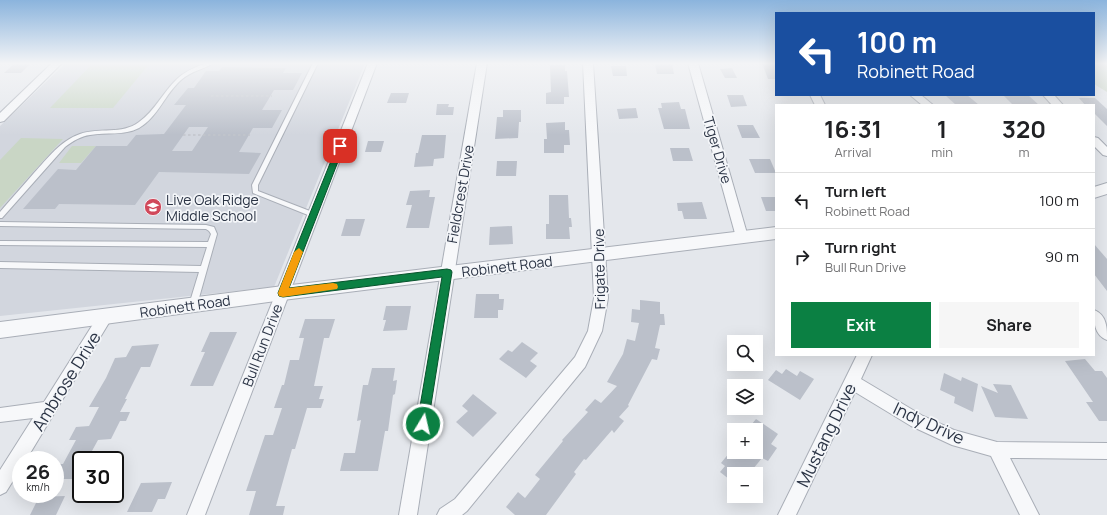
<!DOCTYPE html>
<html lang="en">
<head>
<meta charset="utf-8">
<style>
  body { margin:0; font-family:Manrope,sans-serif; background:#f6f6f6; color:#202124; height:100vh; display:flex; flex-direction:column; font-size:15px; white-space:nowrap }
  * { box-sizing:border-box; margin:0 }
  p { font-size:13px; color:#757577 }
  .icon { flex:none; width:22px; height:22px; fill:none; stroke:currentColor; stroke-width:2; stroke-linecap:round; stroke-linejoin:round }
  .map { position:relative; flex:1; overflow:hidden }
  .sheet { position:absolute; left:775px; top:104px; width:320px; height:252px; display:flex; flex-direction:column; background:#fff; border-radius:0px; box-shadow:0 4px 16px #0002 }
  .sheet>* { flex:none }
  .top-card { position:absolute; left:775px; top:12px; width:320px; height:84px; border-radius:0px; box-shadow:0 4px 16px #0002; background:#1a4fa0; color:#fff; overflow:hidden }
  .buttons { position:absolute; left:727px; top:335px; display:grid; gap:8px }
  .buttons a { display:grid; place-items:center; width:36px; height:36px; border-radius:0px; background:#fff; box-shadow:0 4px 16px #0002; font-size:20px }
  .speed { position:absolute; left:12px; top:451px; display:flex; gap:8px; font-size:20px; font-weight:700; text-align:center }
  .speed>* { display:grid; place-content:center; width:52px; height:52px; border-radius:50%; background:#fff; box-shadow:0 4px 16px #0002; line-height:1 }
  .speed small { font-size:10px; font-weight:400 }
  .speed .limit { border:2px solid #111; border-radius:6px; background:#fff; color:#111 }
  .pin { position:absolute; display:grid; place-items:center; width:34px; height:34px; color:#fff; margin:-17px; border-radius:8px; box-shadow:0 2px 6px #0006 }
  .me { position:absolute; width:44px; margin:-22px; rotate:9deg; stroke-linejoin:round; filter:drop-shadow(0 0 3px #0008) }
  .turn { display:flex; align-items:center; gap:14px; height:84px; padding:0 16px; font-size:18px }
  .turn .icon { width:52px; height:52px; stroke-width:2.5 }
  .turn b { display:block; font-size:28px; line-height:34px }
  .eta { display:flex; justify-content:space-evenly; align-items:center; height:68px; text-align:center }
  .eta b { font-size:24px; font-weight:700; line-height:28px }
  .button { display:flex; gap:8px; margin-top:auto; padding:8px 16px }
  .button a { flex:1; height:46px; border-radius:0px; background:#0b8043; color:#fff; font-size:16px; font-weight:700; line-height:46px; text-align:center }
  .button a+a { background:#f6f6f6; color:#202124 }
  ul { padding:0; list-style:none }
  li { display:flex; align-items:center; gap:12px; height:56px; padding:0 16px; border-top:1px solid #e0e0e0 }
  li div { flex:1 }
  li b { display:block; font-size:15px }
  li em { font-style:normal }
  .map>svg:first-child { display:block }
  .built { fill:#d2d6de }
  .green { fill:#c9d6c5 }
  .building { fill:#bbc0ca; fill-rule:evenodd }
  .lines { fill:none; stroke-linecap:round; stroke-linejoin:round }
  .service-casing { stroke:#a9aeb7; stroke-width:2 }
  .minor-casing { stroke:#a9aeb7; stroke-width:2 }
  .tertiary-casing { stroke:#a9aeb7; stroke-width:2 }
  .path { stroke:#c2c5cb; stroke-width:1.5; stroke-dasharray:2.5 2.5; stroke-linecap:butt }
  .service { fill:#f7f8fa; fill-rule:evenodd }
  .minor { fill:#f7f8fa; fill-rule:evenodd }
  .tertiary { fill:#f7f8fa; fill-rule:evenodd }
  .route { fill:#0b8043; stroke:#07532c }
  .slow { fill:#f59e0b }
  .labels { text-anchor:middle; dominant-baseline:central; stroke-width:3.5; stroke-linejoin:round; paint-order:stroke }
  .street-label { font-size:14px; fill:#2b3445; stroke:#f4f6f9 }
  .poi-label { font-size:14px; fill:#2b3445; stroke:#f4f6f9; text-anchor:start }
  .near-street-label { font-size:17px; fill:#2b3445; stroke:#f4f6f9 }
</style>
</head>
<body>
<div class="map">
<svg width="1107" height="515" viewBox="0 0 1107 515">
  <rect width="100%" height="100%" fill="#e4e7ec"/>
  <!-- built -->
  <path class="built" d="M66 63H365L274 287 0 316V126Z"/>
  <!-- green -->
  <g class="green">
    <path d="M93 63H150L113 108H50Z"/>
    <path d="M1094 63H1107V92L1094 84Z"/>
    <path d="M21 138 63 139 0 208V160Z"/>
    <path d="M72 146H96L81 163H59Z"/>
  </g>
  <!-- building -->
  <g class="building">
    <path d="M762 63H776V79H768Z"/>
    <path d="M14 64H30L21 73H4Z"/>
    <path d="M655 64H672L674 74H657Z"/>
    <path d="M550 65H565V71H567L569 97H564V104H546V93L551 92Z"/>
    <path d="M611 66H626L627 76H613Z"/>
    <path d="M222 67 286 68 283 73H302L293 90H274L262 110H282L272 128H253L239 152 261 153 249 174 159 172 135 205 59 204 55 209H23L58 169 76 170 96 146H127L136 135 164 134 186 105H174L188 88H194L206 71H219ZM189 127H208L192 151H172Z"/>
    <path d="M732 68 737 78H725L720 69Z"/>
    <path d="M391 93H409L406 103H387Z"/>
    <path d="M727 95H743L747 106 731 107Z"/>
    <path d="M945 95H967L979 105H956Z"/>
    <path d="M1003 95H1028L1039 105H1013Z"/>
    <path d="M1079 98H1095L1107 109V126L1094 113V105H1085Z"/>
    <path d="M679 102 681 109H685L690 129H664L658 108H662L661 103Z"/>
    <path d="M437 104H449L448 107H454L453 115H436Z"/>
    <path d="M636 108 638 118 619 119 617 109Z"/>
    <path d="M503 110H521V122H519L518 138 495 139 497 117H503Z"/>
    <path d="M565 122V130H569L570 145H564V153H544V139H547L546 123Z"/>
    <path d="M737 125H753L760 138H742Z"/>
    <path d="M422 135H446L444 158 434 159 433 166 414 167 416 153H418Z"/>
    <path d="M368 141H384L381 152H365Z"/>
    <path d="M670 148H689L693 161H673Z"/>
    <path d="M749 159H770L776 173H755Z"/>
    <path d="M497 161H517L516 176H496Z"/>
    <path d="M430 190 429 197H435L429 228H406L412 205H406L410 191Z"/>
    <path d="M549 195H568L569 218H571L572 227H569L570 239H546V224H549Z"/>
    <path d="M761 197H776V211H766Z"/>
    <path d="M702 202 707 219H684L682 211H678L677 203Z"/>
    <path d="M346 219H365L360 236H341Z"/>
    <path d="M512 226 513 244 489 245 490 227Z"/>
    <path d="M1094 244 1107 259V291L1094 274Z"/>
    <path d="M476 294H499V299H504L503 310H498V318H474Z"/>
    <path d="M640 300 660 302V314H664L665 325H660L655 348 660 349 657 360 652 359 628 405 629 406 619 417 624 421 614 433 612 430 586 460 584 459 574 472 576 474 546 515H515L506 507 518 492 525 498 540 479 535 475 563 441 562 440 588 412 585 410 595 399 601 403 617 386 607 382 623 354 627 339 635 341 639 323 631 322 632 309 640 310Z"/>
    <path d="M386 306H411L407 330 383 331 386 320H383Z"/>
    <path d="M305 319H335L329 338H324L314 386H323L319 399H324L321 408H307L295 449H292L276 506H285L283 515H249L256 491H246L265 435H273L282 408H274L282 385H284L290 360H299L304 338H299Z"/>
    <path d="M210 332H237L213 386H190L205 352H201Z"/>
    <path d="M522 342 538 353 530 361 537 366 526 378 499 359 508 350 512 352Z"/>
    <path d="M159 344 150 367H141L125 399H127L120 412H130L126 421H120L111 439 98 440 87 460H81V473L78 479H55V464H63L76 440H69L76 427 89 426 99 407H89L106 378 115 358 126 357 132 346Z"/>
    <path d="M1085 359 1095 371H1102L1107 378V421H1099L1086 402H1093L1065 361Z"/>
    <path d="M372 368H395L393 381 397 380 395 394 393 395 388 431H385L378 471H340L344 453H355L361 420 357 421 363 385H368Z"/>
    <path d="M786 369 797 376 800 371 814 379 800 400 768 380 776 370 782 374Z"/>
    <path d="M944 373 961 381 962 377 978 384 973 412 954 403 955 397 940 390Z"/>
    <path d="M993 384 1011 385 1028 419 995 417 981 386 998 393Z"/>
    <path d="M473 394 497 413 473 437 456 422 468 411 462 406Z"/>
    <path d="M756 419 778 434 771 444 777 448 768 461 762 458 749 474H734V483L720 472 725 466 721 463 730 452H756V430H747Z"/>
    <path d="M172 482 165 499H158L152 512H127L141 483Z"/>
    <path d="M65 496 56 515H30L39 497Z"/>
  </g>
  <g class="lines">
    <defs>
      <g id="service">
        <path d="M206 63H214C204 69 191 71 181 80 165 94 158 117 139 128 124 136 106 132 90 135 81 136 73 141 65 147L2 218H0V212C11 199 23 186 34 173 48 158 60 141 80 134 99 127 122 135 139 122 155 111 163 92 177 79 185 71 196 67 206 63Z"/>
        <path d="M313 63H318L258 185V191L315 213 316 215 313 217 253 193 252 185Z"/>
        <path d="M0 222 206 225 214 227 217 234 197 305 196 307H190L189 305 199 272 0 268V262L201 266 207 247 0 245V241L208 242 211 234 209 231 206 229 0 226Z"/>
      </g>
      <g id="minor">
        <path d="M52 63H62L4 121 0 122V113Z"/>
        <path d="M368 63H377L205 515H187Z"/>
        <path d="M477 63H487L417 515H399Z"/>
        <path d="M583 63H593L608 298 602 331 585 367 467 511 462 515H437L440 509 455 499 575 357 588 331 594 298Z"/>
        <path d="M688 63H698L748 237 746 240 742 242 738 240 736 237Z"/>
        <path d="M810 95H820L825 105H815Z"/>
        <path d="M910 95H921L933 105H922Z"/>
        <path d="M1043 95H1054L1063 105H1052Z"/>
        <path d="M1094 137 1098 138 1107 147V156L1103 155 1094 146Z"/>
        <path d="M1094 310C1107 315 1107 328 1107 340 1094 335 1094 322 1094 310Z"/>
        <path d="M105 311 110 313 112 317 110 321 26 460H21V468L6 492 0 495V470L33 418 0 422V408L44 402 100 313Z"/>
        <path d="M857 355H872L861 379 923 416 954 430 997 442 1107 443V459L1010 458 1039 515H1020L991 456 952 445 911 426 855 392 796 515H778Z"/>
      </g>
      <g id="tertiary">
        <path d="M1107 183V194L1094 198V187Z"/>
        <path d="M776 227V239L283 300 0 338V322L283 286Z"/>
      </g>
    </defs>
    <!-- service casing -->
    <use href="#service" class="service-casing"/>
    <!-- minor casing -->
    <use href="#minor" class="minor-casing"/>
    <!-- tertiary casing -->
    <use href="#tertiary" class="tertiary-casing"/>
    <!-- path -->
    <g class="path">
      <path d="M211 96H272"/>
      <path d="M183 135H250"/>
    </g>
    <!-- service -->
    <use href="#service" class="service"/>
    <!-- minor -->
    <use href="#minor" class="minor"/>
    <!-- tertiary -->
    <use href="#tertiary" class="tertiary"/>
  </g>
  <!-- sky -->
  <linearGradient id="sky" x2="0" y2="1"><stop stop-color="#8bb4dd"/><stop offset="0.47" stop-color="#f3f4f6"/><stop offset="1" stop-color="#f3f4f6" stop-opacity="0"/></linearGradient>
  <rect width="1107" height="135" fill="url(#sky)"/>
  <!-- route -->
  <path class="route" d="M340 144 344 146 289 288 447 269 451 270 452 272 428 424 427 428 423 429 419 428 417 424 442 277 283 297 279 296 278 293 337 146Z"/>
  <!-- slow -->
  <path class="slow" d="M299 248 303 252 289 288 333 283 337 284 338 287 337 289 283 297 279 296 278 293 294 252Z"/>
  <!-- icons -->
  <defs>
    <symbol id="school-disc" viewBox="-11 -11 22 22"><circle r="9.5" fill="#d1495b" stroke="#f4f6f9"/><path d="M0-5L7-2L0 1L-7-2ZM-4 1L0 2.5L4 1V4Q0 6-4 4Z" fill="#fff"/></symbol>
  </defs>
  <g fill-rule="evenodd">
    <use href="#school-disc" x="143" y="197" width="20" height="20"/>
  </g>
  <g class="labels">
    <!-- street labels -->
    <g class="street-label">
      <text transform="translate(718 150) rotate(74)">Tiger Drive</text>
      <text transform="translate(460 194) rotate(-80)">Fieldcrest Drive</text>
      <text transform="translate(507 266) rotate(-7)">Robinett Road</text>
      <text transform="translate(599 269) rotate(-91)">Frigate Drive</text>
      <text transform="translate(185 306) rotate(-8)">Robinett Road</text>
      <text transform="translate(262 345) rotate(-69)">Bull Run Drive</text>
    </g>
    <!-- poi labels -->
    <g class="poi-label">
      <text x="166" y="199">Live Oak Ridge<tspan x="166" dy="16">Middle School</tspan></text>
    </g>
    <!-- near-street labels -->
    <g class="near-street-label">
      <text transform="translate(66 381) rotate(-58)">Ambrose Drive</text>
      <text transform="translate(929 423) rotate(25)">Indy Drive</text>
      <text transform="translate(826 435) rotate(-64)">Mustang Drive</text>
    </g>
  </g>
</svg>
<div class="buttons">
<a><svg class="icon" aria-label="search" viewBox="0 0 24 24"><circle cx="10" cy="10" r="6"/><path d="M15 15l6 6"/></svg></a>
<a><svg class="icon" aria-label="layers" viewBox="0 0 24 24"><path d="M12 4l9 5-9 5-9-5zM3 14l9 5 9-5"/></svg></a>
<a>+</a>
<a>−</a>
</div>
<div class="speed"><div>26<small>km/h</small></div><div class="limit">30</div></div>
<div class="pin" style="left:340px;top:146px;background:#d93025"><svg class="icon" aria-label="arrive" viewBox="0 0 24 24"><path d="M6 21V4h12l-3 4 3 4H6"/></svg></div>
<svg class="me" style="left:423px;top:424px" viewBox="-20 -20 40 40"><circle r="17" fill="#0b8043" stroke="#fff" stroke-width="3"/><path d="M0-11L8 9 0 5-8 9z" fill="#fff"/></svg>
<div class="top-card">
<div class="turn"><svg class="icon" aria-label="left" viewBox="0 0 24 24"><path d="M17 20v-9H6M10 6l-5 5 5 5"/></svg><div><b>100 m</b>Robinett Road</div></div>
</div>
<section class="sheet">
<div class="eta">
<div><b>16:31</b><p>Arrival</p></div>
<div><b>1</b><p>min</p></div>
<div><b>320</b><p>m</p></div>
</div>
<ul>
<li><svg class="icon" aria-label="left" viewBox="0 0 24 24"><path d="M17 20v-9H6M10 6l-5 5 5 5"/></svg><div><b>Turn left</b><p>Robinett Road</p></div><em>100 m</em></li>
<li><svg class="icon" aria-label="right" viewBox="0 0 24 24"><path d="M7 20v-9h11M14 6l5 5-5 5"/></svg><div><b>Turn right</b><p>Bull Run Drive</p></div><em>90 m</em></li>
</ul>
<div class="button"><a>Exit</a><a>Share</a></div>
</section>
</div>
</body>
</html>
